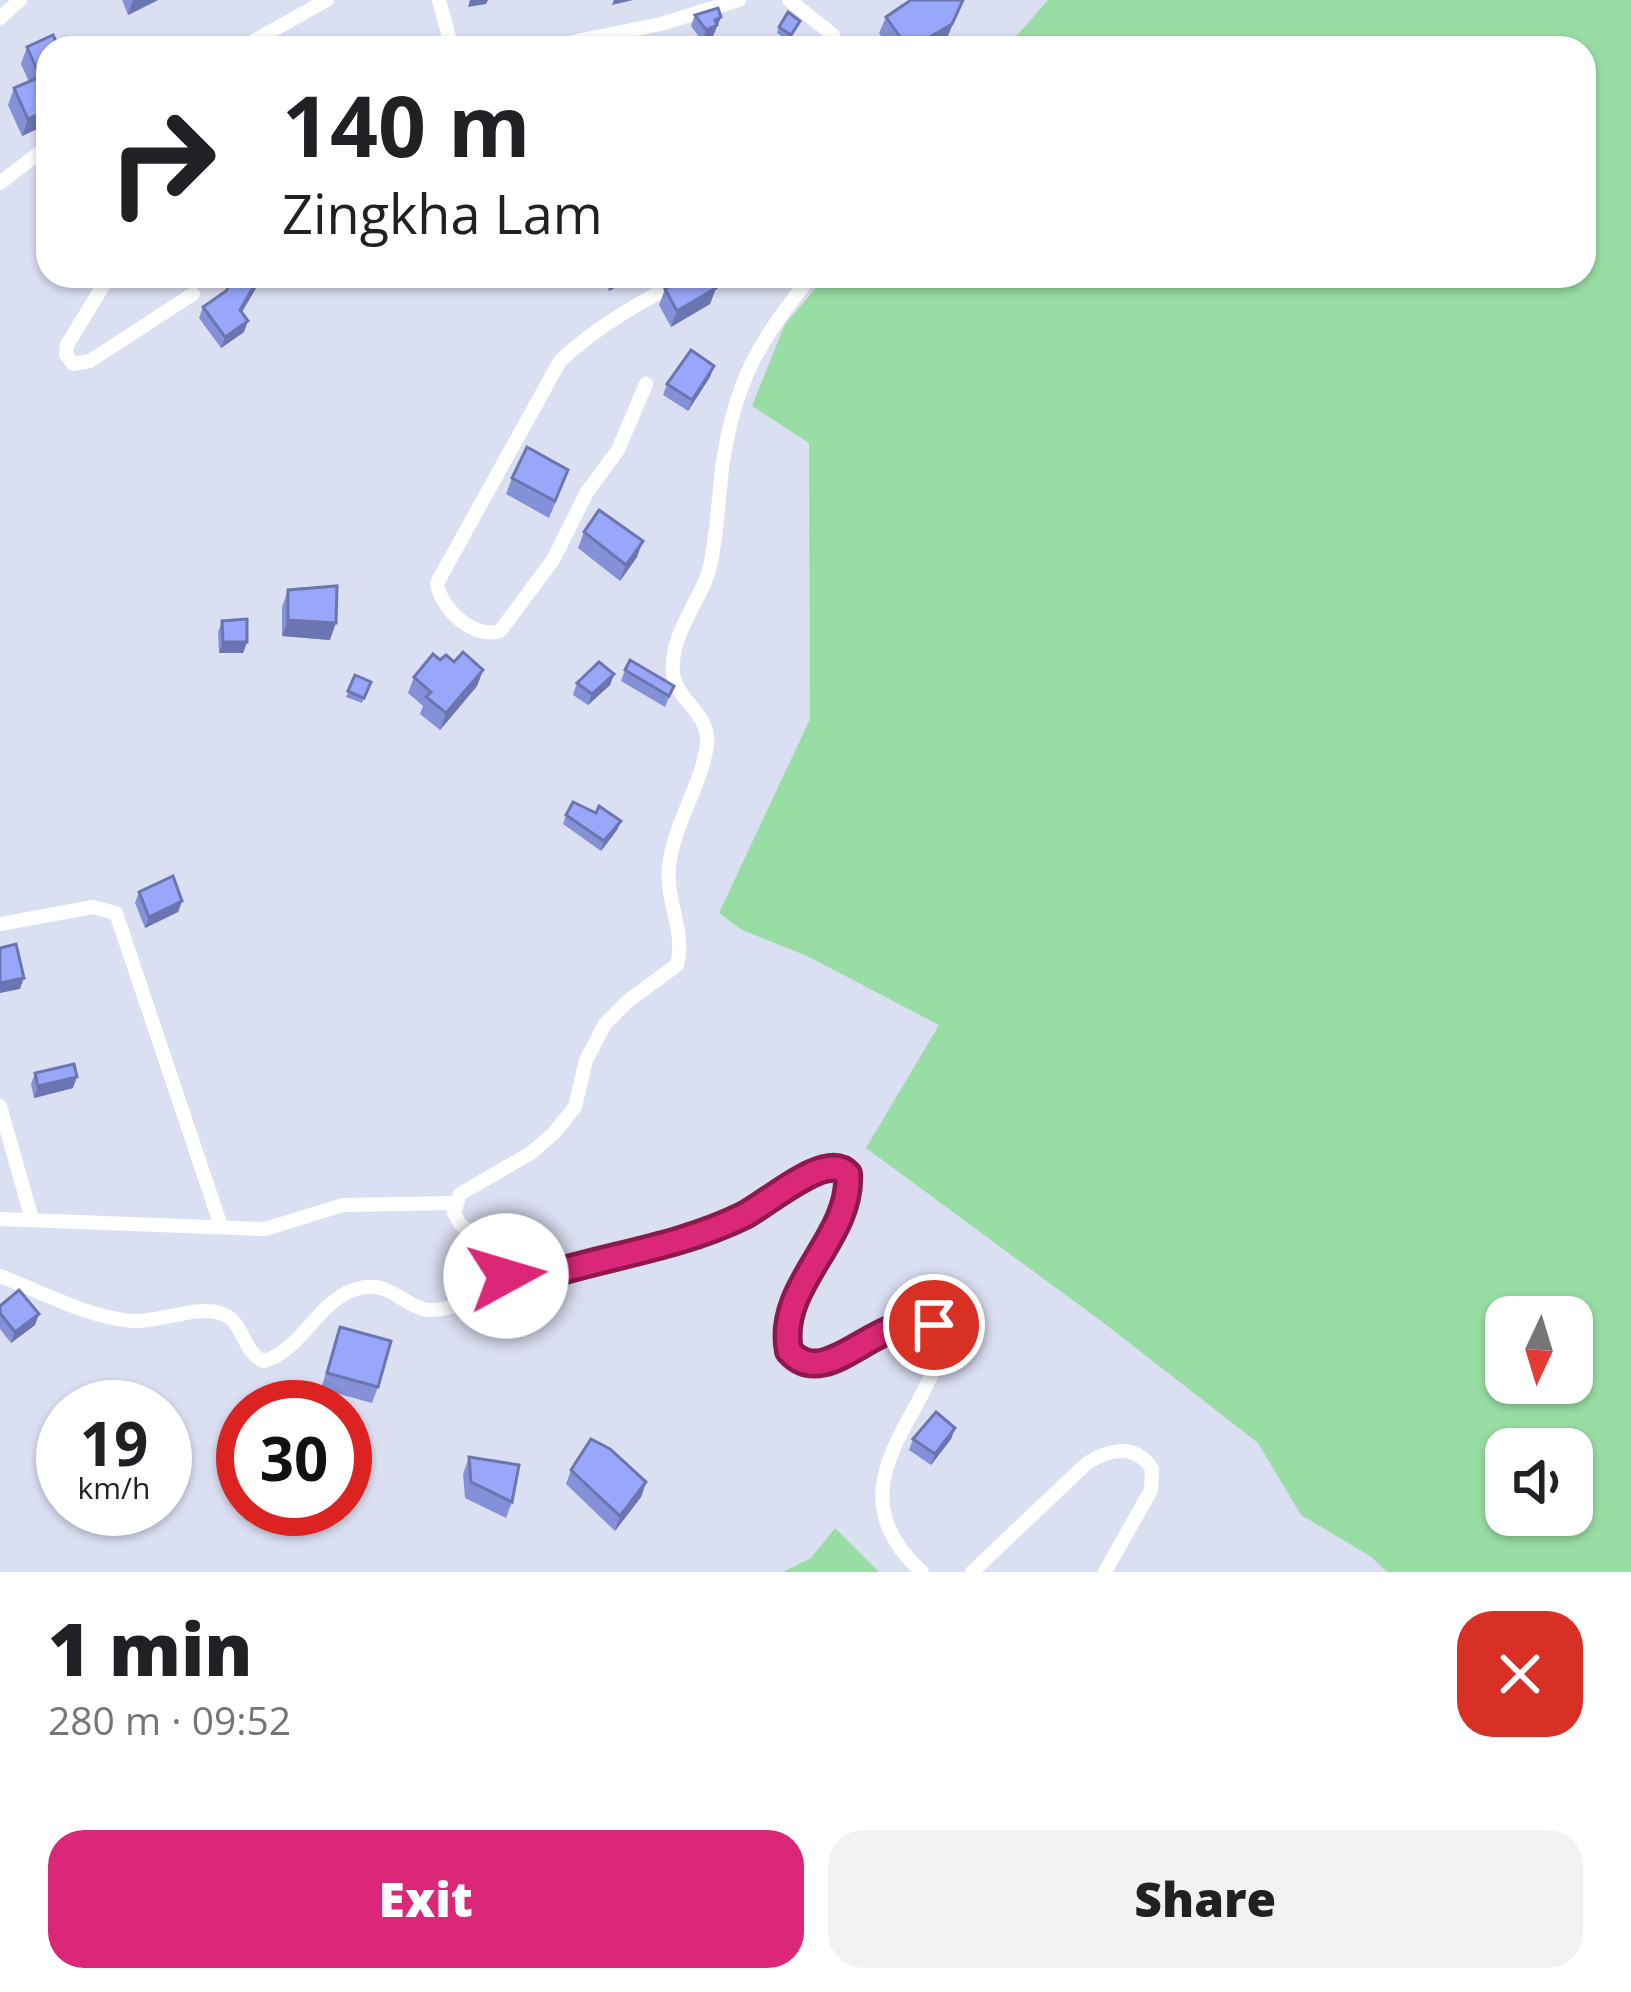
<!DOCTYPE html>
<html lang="en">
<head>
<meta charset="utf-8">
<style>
  body { margin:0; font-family:"Open Sans",sans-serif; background:#f2f2f2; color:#202124; height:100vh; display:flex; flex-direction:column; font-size:45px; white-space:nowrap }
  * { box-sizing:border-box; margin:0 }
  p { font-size:39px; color:#757577 }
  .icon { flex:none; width:66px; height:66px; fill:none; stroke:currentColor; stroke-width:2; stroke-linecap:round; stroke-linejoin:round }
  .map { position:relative; height:1572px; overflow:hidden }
  .sheet { display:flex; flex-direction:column; background:#fff; flex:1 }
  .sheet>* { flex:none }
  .top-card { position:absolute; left:36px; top:36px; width:1560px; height:252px; border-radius:36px; box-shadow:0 3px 9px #0004; background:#fff; color:#202124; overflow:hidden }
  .needle { width:78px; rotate:184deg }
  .fabs { position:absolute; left:1485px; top:1296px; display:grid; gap:24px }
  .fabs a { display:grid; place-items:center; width:108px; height:108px; border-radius:24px; background:#fff; box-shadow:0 3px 9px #0004; font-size:60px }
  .speed { position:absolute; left:36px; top:1380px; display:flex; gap:24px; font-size:60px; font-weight:700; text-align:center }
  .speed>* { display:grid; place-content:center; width:156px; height:156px; border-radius:50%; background:#fff; box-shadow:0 3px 9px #0004; line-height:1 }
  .speed small { font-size:30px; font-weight:400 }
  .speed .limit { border:18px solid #d22; background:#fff; color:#111 }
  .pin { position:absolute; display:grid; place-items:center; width:102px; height:102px; color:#fff; margin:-51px; border:6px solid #fff; border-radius:50%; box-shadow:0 3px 12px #0007 }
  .me { position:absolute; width:132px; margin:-66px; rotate:84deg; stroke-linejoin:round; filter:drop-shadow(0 0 9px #0008) }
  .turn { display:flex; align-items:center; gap:42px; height:252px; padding:0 48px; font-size:54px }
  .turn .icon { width:156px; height:156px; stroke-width:2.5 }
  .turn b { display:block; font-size:84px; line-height:102px }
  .round { display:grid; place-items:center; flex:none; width:126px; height:126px; border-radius:36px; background:#f2f2f2 }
  .overview { display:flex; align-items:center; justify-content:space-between; height:204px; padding:0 48px }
  h1 { font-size:72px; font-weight:800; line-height:90px }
  .button { display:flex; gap:24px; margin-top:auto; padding:24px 48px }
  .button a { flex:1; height:138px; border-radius:36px; background:#db2777; color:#fff; font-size:48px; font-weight:800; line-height:138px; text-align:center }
  .button a+a { background:#f2f2f2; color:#202124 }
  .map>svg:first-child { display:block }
  .green { fill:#98dea4; fill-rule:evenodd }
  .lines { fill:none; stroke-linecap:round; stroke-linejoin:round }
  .street { stroke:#fff; stroke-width:14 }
  .wall { fill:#8490d7 }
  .shaded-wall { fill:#6b75af }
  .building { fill:#99a7fa; stroke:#6b75af; stroke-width:3 }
  .route-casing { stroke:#8e194d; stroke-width:30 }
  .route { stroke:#db2777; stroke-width:21 }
</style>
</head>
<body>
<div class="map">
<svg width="1631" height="1572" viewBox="0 0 1631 1572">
  <rect width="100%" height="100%" fill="#dbdff2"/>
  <!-- green -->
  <g class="green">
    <path d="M1048 0H1631V1572H1387L1370 1556 1301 1515 1258 1443 1105 1324 866 1148 939 1025 807 956 742 930 719 913 810 719 809 443 752 406 785 324 826 276H1584V48H1006ZM1506 1317H1572V1383H1506ZM1506 1449H1572V1515H1506Z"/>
    <path d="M835 1528 879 1572H783L811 1558Z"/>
  </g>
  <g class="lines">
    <!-- street -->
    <g class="street">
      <path d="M439 0 452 48"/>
      <path d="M789 0 832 34 839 48"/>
      <path d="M0 18 20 0"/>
      <path d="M241 48 327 0"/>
      <path d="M542 48 661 24 739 0"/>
      <path d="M0 183 48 146"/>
      <path d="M109 276 67 345 66 354 73 364 90 361 193 294"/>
      <path d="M811 276C760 341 736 377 723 462 718 495 717 550 706 579 694 609 670 638 673 673 676 701 710 712 707 744 703 782 674 823 669 866 665 899 686 932 677 965L628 1001 605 1024 586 1060 575 1107 554 1133 531 1153 460 1194 454 1213 460 1224 512 1270 532 1277 544 1276 656 1249 696 1235 742 1216 829 1165 845 1170C862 1231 759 1303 793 1357 846 1382 879 1308 933 1325 967 1390 813 1475 922 1572"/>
      <path d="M646 384 618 450 587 492 553 560 500 631C474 640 440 608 437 583L560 361C598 325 643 301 689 276"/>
      <path d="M0 924 93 907 116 913 221 1226"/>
      <path d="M0 1106 32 1219"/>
      <path d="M0 1219 265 1229 343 1205 454 1203"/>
      <path d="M0 1276C42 1292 87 1317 132 1321 160 1323 196 1304 223 1314 244 1322 242 1352 264 1361 304 1349 319 1297 360 1288 387 1282 397 1299 420 1308 446 1318 493 1288 512 1270"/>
      <path d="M972 1572 1086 1464C1108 1449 1135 1443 1152 1469L1151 1490 1105 1572"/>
    </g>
  </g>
  <!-- wall -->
  <g class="wall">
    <path d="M122 0H158L128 15Z"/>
    <path d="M963 0 946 40 933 48H890L879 33 886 17Z"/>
    <path d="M695 15 721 17 713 36 702 41 691 26Z"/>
    <path d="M779 27H798L789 41 777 33Z"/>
    <path d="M53 35 48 124 22 136 8 105 14 88 29 82 21 64 27 47Z"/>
    <path d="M235 276H263L242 312 244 332 221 348 199 318 203 307 226 291Z"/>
    <path d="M603 276H636L609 291Z"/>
    <path d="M716 288 710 304 671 327 659 305 665 289Z"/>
    <path d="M714 366 710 377 688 411 663 395 667 384Z"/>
    <path d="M512 478 562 487 549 518 506 494Z"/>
    <path d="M584 532 637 557 620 581 578 548Z"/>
    <path d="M288 590 330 640 282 636V607Z"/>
    <path d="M222 621 247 642 243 653H219L218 632Z"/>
    <path d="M440 660 454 662 483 670 477 686 440 730 420 714 423 706 408 693 414 677Z"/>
    <path d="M625 670 674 686 665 707 621 681Z"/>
    <path d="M614 674 610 685 588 705 573 695 577 683Z"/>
    <path d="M355 675 371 682 362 703 346 697Z"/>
    <path d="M566 815 617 830 601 851 563 824Z"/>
    <path d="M139 892 182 901 178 912 145 928 135 903Z"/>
    <path d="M35 1073 73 1088 34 1098 31 1084Z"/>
    <path d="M0 1306 35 1325 11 1343 0 1329Z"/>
    <path d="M340 1327 378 1387 372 1403 321 1389Z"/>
    <path d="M955 1428 951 1439 931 1465 909 1450 913 1439Z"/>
    <path d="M469 1457 512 1502 506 1518 465 1498 463 1474Z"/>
    <path d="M571 1470 646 1482 641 1497 615 1531 566 1484Z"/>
  </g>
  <!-- shaded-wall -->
  <g class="shaded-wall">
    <path d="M133 0H158L128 15Z"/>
    <path d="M470 0H488L486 4 468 7Z"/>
    <path d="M614 0H633L612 5Z"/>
    <path d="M963 0 946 40 933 48H911Z"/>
    <path d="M721 17 713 36 702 41 706 30 715 20Z"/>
    <path d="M48 110V124L22 136 28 119Z"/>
    <path d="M260 276H263L236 322 240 310Z"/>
    <path d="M636 276 609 291 615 277Z"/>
    <path d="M716 288 710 304 671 327 677 311Z"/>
    <path d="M248 321 244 332 221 348 225 337Z"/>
    <path d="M714 366 710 377 688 411 692 400Z"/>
    <path d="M643 541 637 557 620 581 626 565Z"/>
    <path d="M288 620 336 623 330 640 282 636Z"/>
    <path d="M223 642H247L243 653H219Z"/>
    <path d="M483 670 477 686 440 730 446 713Z"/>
    <path d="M614 674 610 685 588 705 592 694Z"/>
    <path d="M621 821 617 830 601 851 604 841Z"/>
    <path d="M182 901 178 912 145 928 149 917Z"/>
    <path d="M24 978 20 989 0 993V983Z"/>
    <path d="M77 1077 73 1088 34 1098 38 1086Z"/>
    <path d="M39 1314 35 1325 11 1343 15 1332Z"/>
    <path d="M955 1428 951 1439 931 1465 935 1454Z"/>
    <path d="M646 1482 641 1497 615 1531 620 1516Z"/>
  </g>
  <!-- building -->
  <g class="building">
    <path d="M911 0H963L952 24 911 48H908L886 17Z"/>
    <path d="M718 8 721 17 715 20 717 25 706 30 695 15Z"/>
    <path d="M788 12 800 21 791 35 779 27Z"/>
    <path d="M53 35 59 48H48V110L28 119 14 88 40 77 27 47Z"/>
    <path d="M593 38 599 48H576Z"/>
    <path d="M656 38 662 48H639Z"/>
    <path d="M235 276H260L240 310 248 321 225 337 203 307 226 291Z"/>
    <path d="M687 276H710L716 288 677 311 665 289Z"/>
    <path d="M691 350 714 366 692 400 667 384Z"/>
    <path d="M527 447 568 470 555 501 512 478Z"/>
    <path d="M599 510 643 541 626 565 584 532Z"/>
    <path d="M337 586 336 623 288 620V590Z"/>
    <path d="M247 619V642H223L222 621Z"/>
    <path d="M463 652 483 670 446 713 426 697 431 692 414 677 433 654 440 660 446 655 454 662Z"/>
    <path d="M630 660 674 686 669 696 625 670Z"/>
    <path d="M599 662 614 674 592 694 577 683Z"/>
    <path d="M355 675 371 682 364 698 348 691Z"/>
    <path d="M573 802 596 813 599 806 621 821 604 841 566 815Z"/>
    <path d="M173 876 182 901 149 917 139 892Z"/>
    <path d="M16 944 24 978 0 983V948Z"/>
    <path d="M74 1064 77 1077 38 1086 35 1073Z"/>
    <path d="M19 1290 39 1314 15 1332 0 1313V1306Z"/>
    <path d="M340 1327 391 1341 378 1387 327 1373Z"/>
    <path d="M936 1412 955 1428 935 1454 913 1439Z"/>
    <path d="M591 1439 610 1449 646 1482 620 1516 571 1470Z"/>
    <path d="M469 1457 519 1465 512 1502 471 1482Z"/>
  </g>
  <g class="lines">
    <defs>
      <path id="route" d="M506 1276 512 1270 532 1277 544 1276C611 1255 679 1247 743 1216 768 1204 826 1150 848 1174 852 1239 776 1285 789 1351 828 1395 879 1308 934 1325"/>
    </defs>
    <!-- route casing -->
    <use href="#route" class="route-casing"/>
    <!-- route -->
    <use href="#route" class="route"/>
  </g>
</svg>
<div class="fabs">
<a><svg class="needle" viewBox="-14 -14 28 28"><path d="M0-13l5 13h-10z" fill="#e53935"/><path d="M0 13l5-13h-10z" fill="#757577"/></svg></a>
<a><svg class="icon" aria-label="sound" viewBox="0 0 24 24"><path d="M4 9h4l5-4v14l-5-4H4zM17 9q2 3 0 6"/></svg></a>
</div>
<div class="speed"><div>19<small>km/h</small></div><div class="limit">30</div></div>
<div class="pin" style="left:934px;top:1325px;background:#d93025"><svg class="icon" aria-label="arrive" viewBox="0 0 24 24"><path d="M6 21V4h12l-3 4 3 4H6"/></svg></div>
<svg class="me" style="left:506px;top:1276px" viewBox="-20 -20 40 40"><circle r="19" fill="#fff"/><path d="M0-13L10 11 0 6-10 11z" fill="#db2777"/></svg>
<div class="top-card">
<div class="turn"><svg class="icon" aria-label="right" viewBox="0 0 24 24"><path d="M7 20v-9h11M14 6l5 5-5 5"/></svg><div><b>140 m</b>Zingkha Lam</div></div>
</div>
</div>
<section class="sheet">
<div class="overview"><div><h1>1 min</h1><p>280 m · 09:52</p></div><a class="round" style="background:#d93025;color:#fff"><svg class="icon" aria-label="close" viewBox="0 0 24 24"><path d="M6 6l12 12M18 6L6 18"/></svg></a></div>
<div class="button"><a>Exit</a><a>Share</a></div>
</section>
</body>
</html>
